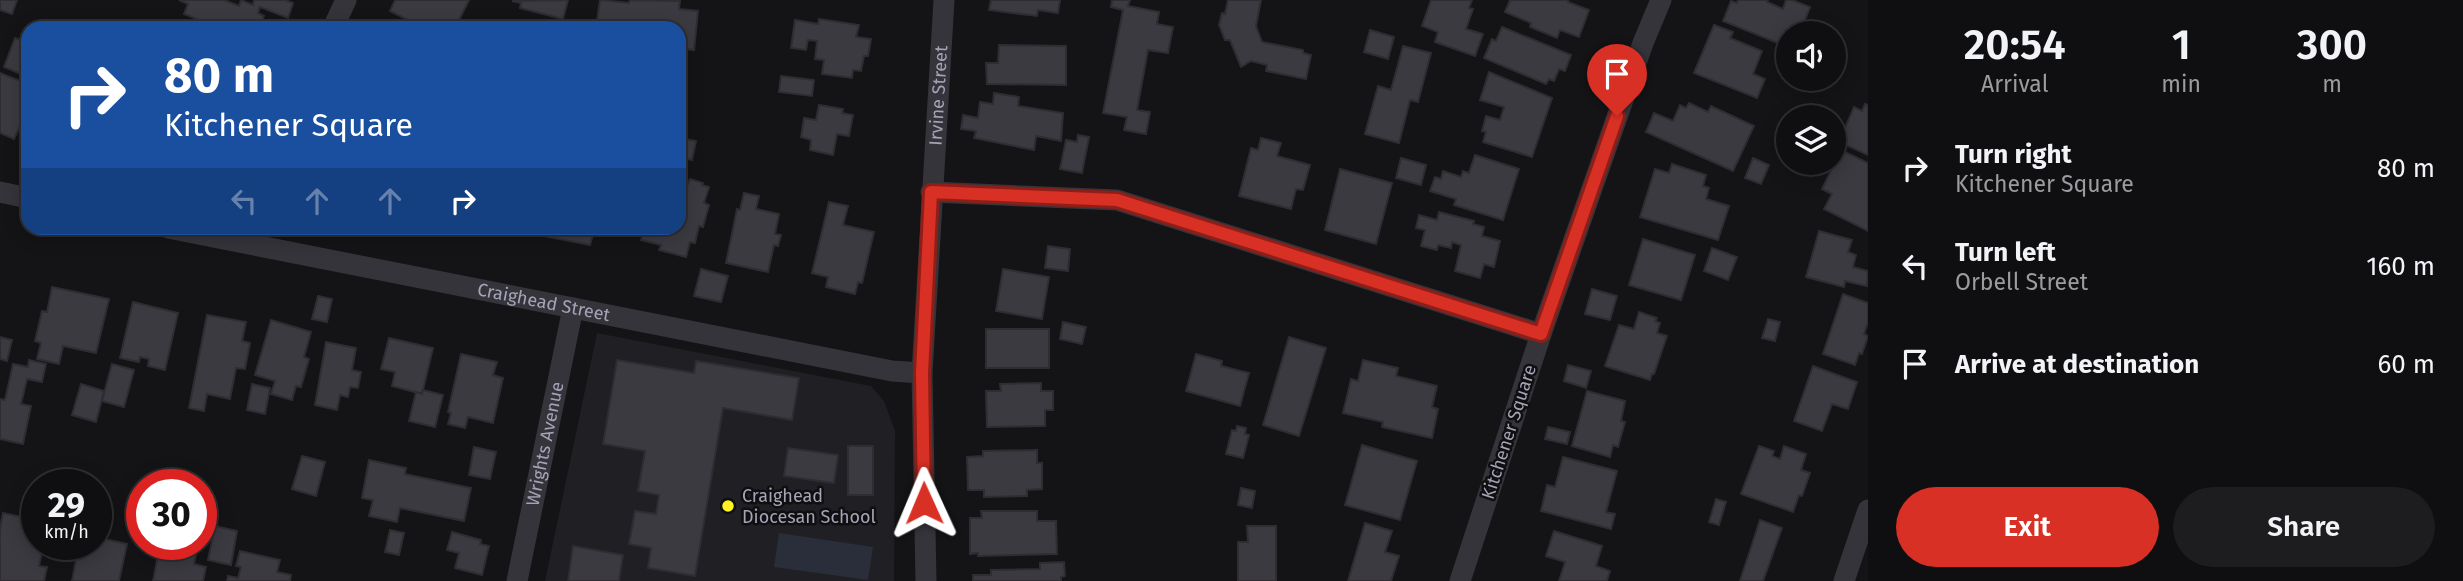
<!DOCTYPE html>
<html lang="en">
<head>
<meta charset="utf-8">
<style>
  body { margin:0; font-family:"Fira Sans",sans-serif; background:#1d1c1e; color:#f1f3f6; height:100vh; display:flex; flex-direction:column; font-size:26px; white-space:nowrap }
  * { box-sizing:border-box; margin:0 }
  p { font-size:23px; color:#9b9c9f }
  .icon { flex:none; width:38px; height:38px; fill:none; stroke:currentColor; stroke-width:2; stroke-linecap:round; stroke-linejoin:round }
  .map { position:relative; flex:1; overflow:hidden }
  .sheet { display:flex; flex-direction:column; background:#0f0e10; width:595px }
  .sheet>* { flex:none }
  .banner { position:absolute; left:21px; top:21px; width:665px; height:214px; border-radius:21px; box-shadow:0 4px 18px #0003,0 0 0 2px #2f2e30; background:#1a4fa0; color:#fff; overflow:hidden }
  .buttons { position:absolute; left:1776px; top:21px; display:grid; gap:14px }
  .buttons a { display:grid; place-items:center; width:70px; height:70px; border-radius:50%; background:#0f0e10; box-shadow:0 4px 18px #0003,0 0 0 2px #2f2e30; font-size:35px }
  .speed { position:absolute; left:21px; top:469px; display:flex; gap:14px; font-size:35px; font-weight:700; text-align:center }
  .speed>* { display:grid; place-content:center; width:91px; height:91px; border-radius:50%; background:#0f0e10; box-shadow:0 4px 18px #0003,0 0 0 2px #2f2e30; line-height:1 }
  .speed small { font-size:18px; font-weight:400 }
  .speed .limit { border:10px solid #d22; background:#fff; color:#111 }
  .pin { position:absolute; display:grid; place-items:center; width:60px; height:60px; color:#fff; margin:-72px -30px; border-radius:50% 50% 50% 0; rotate:-45deg; box-shadow:0 0 7px #0007 }
  .pin .icon { rotate:45deg }
  .me { position:absolute; width:77px; margin:-38px; rotate:359deg; stroke-linejoin:round; filter:drop-shadow(0 0 5px #0008) }
  .turn { display:flex; align-items:center; gap:24px; height:147px; padding:0 28px; font-size:32px }
  .turn .icon { width:91px; height:91px; stroke-width:2.5 }
  .turn b { display:block; font-size:49px; line-height:60px }
  .lanes { display:flex; align-items:center; height:66px; padding:0 28px; background:#0003; justify-content:center; gap:35px; direction:ltr }
  .lanes .off { opacity:.35 }
  .eta { display:flex; justify-content:space-evenly; align-items:center; height:119px; text-align:center }
  .eta b { font-size:42px; font-weight:600; line-height:49px }
  .button { display:flex; gap:14px; margin-top:auto; padding:14px 28px }
  .button a { flex:1; height:80px; border-radius:42px; background:#d93025; color:#fff; font-size:28px; font-weight:600; line-height:80px; text-align:center }
  .button a+a { background:#1d1c1e; color:#f1f3f6 }
  ul { padding:0; list-style:none }
  li { display:flex; align-items:center; gap:21px; height:98px; padding:0 28px }
  li div { flex:1 }
  li b { display:block; font-size:26px }
  li em { font-style:normal }
  main { display:flex; flex:1; min-height:0 }
  .map>svg:first-child { display:block }
  .built { fill:#201f23 }
  .water { fill:#292e3a }
  .building { fill:#3b3a41; stroke:#2f2d32; stroke-width:2 }
  .lines { fill:none; stroke-linecap:round; stroke-linejoin:round }
  .minor { stroke:#35343b; stroke-width:21 }
  .route-casing { stroke:#8d1f18; stroke-width:18 }
  .route { stroke:#d93025; stroke-width:12 }
  .poi-dot { fill:#fff222; stroke:#0f0e10; stroke-width:2.5 }
  .labels { text-anchor:middle; dominant-baseline:central; stroke-width:5; stroke-linejoin:round; paint-order:stroke }
  .street-label { font-size:18px; fill:#a4a4b7; stroke:#0f0e10 }
  .poi-label { font-size:18px; fill:#a4a4b7; stroke:#0f0e10; text-anchor:start }
</style>
</head>
<body>
<main>
<div class="map">
<svg width="1868" height="581" viewBox="0 0 1868 581">
  <rect width="100%" height="100%" fill="#141316"/>
  <!-- built -->
  <path class="built" d="M597 333 871 386 884 401 895 431 894 581H545Z"/>
  <!-- water -->
  <path class="water" d="M779 533 873 547 868 580 774 567Z"/>
  <!-- building -->
  <g class="building">
    <path d="M0 0H17L12 14 0 10Z"/>
    <path d="M179 0H224L239 6 241 0 253 5 254 0H285L293 3 288 18 260 7 258 13 264 16 259 28H194L197 19 184 14 188 4Z"/>
    <path d="M395 0H469L455 28H424L390 11Z"/>
    <path d="M568 0 563 19 520 8 521 3 512 1Z"/>
    <path d="M600 0 629 3 630 0 680 1 679 9 698 11 694 50 679 48V28H596Z"/>
    <path d="M991 0H1060L1058 13 1038 10 1037 16 989 10Z"/>
    <path d="M1112 0H1130L1128 6 1159 12 1157 24 1173 27 1168 53 1148 50 1137 110 1150 112 1146 134 1124 130 1127 117 1103 113 1123 10 1111 7Z"/>
    <path d="M1228 0H1261L1256 26 1262 42 1303 50V53L1311 55 1306 79 1266 71 1267 65 1251 61 1241 67 1230 40H1225L1219 25 1222 13 1225 14Z"/>
    <path d="M1431 0H1472L1469 8 1473 9 1466 29 1483 34 1475 56 1435 42 1438 32 1422 26Z"/>
    <path d="M1510 0H1568V2L1589 10 1579 37 1560 30 1557 38 1530 27 1531 23 1505 12Z"/>
    <path d="M1738 0H1768L1767 2 1783 9 1786 0H1792L1810 7 1800 33H1788V47L1723 21 1731 1 1737 3Z"/>
    <path d="M819 19 859 25 856 37 871 39 868 56H864L861 71 853 70 852 78 822 74 824 60 815 59 817 41 808 40 806 50 791 48 795 20 818 24Z"/>
    <path d="M1714 25 1733 32 1730 38 1762 51 1753 74 1765 79 1757 98 1694 73Z"/>
    <path d="M1502 27 1571 55 1565 71 1559 69 1554 81 1549 79 1546 84 1484 58 1492 39 1496 41Z"/>
    <path d="M1370 30 1394 37 1388 59 1364 52Z"/>
    <path d="M15 38 28 43V77L4 67Z"/>
    <path d="M999 45 1066 46V85L987 84 986 63H998Z"/>
    <path d="M1403 46 1431 53 1418 102 1410 100 1399 143 1365 134 1378 86 1391 90Z"/>
    <path d="M1489 72 1552 98 1532 157 1483 142 1486 132 1482 131 1486 116 1500 120 1504 107 1480 100Z"/>
    <path d="M0 73 28 84 21 100 28 103V108L14 139 0 133Z"/>
    <path d="M781 76 814 80 812 96 779 92Z"/>
    <path d="M994 93 1019 97 1018 106 1063 113 1061 141 1036 136 1034 150 974 138 976 131 961 129 963 115 978 118 980 102 993 104Z"/>
    <path d="M1689 103 1708 112 1711 106 1754 126 1733 171 1646 132 1654 113 1673 121 1680 105 1686 108Z"/>
    <path d="M1865 104 1868 105V155L1839 142 1854 107 1862 111Z"/>
    <path d="M819 105 843 109 842 113 853 115 849 136 837 134 833 155 810 150 811 140 801 137 804 118 816 120Z"/>
    <path d="M1078 135 1089 137 1082 173 1060 169 1066 140 1077 142Z"/>
    <path d="M679 138 696 141 692 160 679 157Z"/>
    <path d="M1261 138 1281 143 1277 156 1310 165 1303 190 1296 189 1291 209 1239 196 1251 148 1258 150Z"/>
    <path d="M1841 150 1868 163V231L1824 209 1832 194 1822 189Z"/>
    <path d="M1475 155 1519 169 1503 220 1454 205 1456 199 1430 191 1435 177 1441 179 1443 171 1461 177 1463 171 1469 173Z"/>
    <path d="M1401 158 1426 165 1421 185 1396 178Z"/>
    <path d="M1753 158 1769 165 1761 184 1745 178Z"/>
    <path d="M1672 164 1706 175 1703 186 1709 188 1706 199 1729 206 1718 240 1640 217 1655 169 1669 173Z"/>
    <path d="M1340 169 1392 183 1376 244 1325 230Z"/>
    <path d="M690 179 703 183 702 185 709 187 704 203 709 205 703 227 699 226 695 243 690 242 686 257 659 250 661 245 641 240 645 228H679V181L688 184Z"/>
    <path d="M744 193 759 196 756 209 779 214 775 234 781 235 778 246 774 245 768 272 726 263 737 209 740 210Z"/>
    <path d="M829 202 848 206 843 225 874 232 862 283 858 282 855 294 826 287 828 277 812 273Z"/>
    <path d="M1439 212 1474 221 1473 224 1484 227 1482 236 1500 241 1494 267 1484 264 1480 278 1455 271 1461 245 1452 242 1451 248 1438 245 1437 250 1421 246 1425 230 1416 228 1419 215 1437 220Z"/>
    <path d="M545 228H595L590 245 544 236Z"/>
    <path d="M1819 231 1852 240 1848 252 1856 255 1853 267 1868 271 1867 286 1845 281 1844 287 1806 277Z"/>
    <path d="M1643 239 1695 255 1681 300 1629 285Z"/>
    <path d="M1048 246 1070 249 1068 271 1045 268Z"/>
    <path d="M1712 248 1737 257 1728 280 1704 271Z"/>
    <path d="M701 269 728 276 721 302 694 296Z"/>
    <path d="M1003 269 1049 277 1042 319 996 311Z"/>
    <path d="M52 287 109 299 96 353 63 346 59 364 37 359 41 343 35 341 42 311 47 312Z"/>
    <path d="M1592 289 1617 296 1610 320 1585 314Z"/>
    <path d="M1843 294 1868 303V322L1864 334 1868 336 1862 354 1859 353 1855 365 1823 354Z"/>
    <path d="M318 296 332 299 327 322 312 319Z"/>
    <path d="M133 302 178 313 165 370 148 366 149 359 140 357 139 362 120 358Z"/>
    <path d="M1639 312 1657 318 1655 321 1660 323 1657 333 1667 336 1654 374H1652L1650 380 1605 366 1619 325 1634 329Z"/>
    <path d="M207 315 246 322 242 341 250 343 245 369 236 368 230 399 207 394 204 411 189 408Z"/>
    <path d="M1768 319 1780 322 1775 341 1762 338Z"/>
    <path d="M271 320 311 332 304 357 309 359 301 387 296 386 292 400 271 394 275 381 255 375Z"/>
    <path d="M1063 322 1086 327 1082 344 1060 339Z"/>
    <rect x="986" y="329" width="63" height="39"/>
    <path d="M0 337 12 340 7 361 0 359Z"/>
    <path d="M1289 337 1326 348 1299 436 1263 425Z"/>
    <path d="M389 338 433 348 422 394 392 386 395 372 381 369Z"/>
    <path d="M326 342 356 348 352 370 361 372 358 388 350 387 348 397 340 395 337 410 315 405Z"/>
    <path d="M461 354 497 362 493 375 503 378 493 423 468 417 465 428 448 424 451 413 448 412Z"/>
    <path d="M1196 354 1222 361 1221 366 1249 373 1240 406 1186 391Z"/>
    <path d="M29 360 46 364 42 382 27 379 21 404 31 406 23 444 0 439V399L5 400 13 364 28 367Z"/>
    <path d="M617 360 694 373 696 361 799 378 792 420 723 408 695 576 648 568 651 548 629 544 635 511 656 514 659 495 638 491 645 451 603 444Z"/>
    <path d="M1363 360 1398 368 1396 376 1437 386 1432 407 1438 409 1432 438 1382 427 1383 422 1343 413 1351 379 1358 381Z"/>
    <path d="M112 364 134 370 124 407 102 401Z"/>
    <path d="M1568 365 1591 371 1586 388 1564 381Z"/>
    <path d="M1813 366 1857 382 1848 409 1832 404 1822 431 1794 421Z"/>
    <path d="M1041 383V391H1053V410H1045V426L987 427 986 391H1001L1000 384Z"/>
    <path d="M81 384 104 391 96 422 72 415Z"/>
    <path d="M252 384 270 388 265 414 247 410Z"/>
    <path d="M423 390 443 395 435 427 409 421 416 392 422 394Z"/>
    <path d="M1587 391 1625 401 1621 421 1625 422 1618 447 1613 445 1610 457 1572 446Z"/>
    <path d="M1237 426 1246 428 1245 434 1249 435 1243 458 1226 454 1232 430 1236 431Z"/>
    <path d="M1548 427 1570 432 1567 444 1545 439Z"/>
    <path d="M1362 445 1417 461 1400 520 1345 505Z"/>
    <rect x="848" y="446" width="25" height="49"/>
    <path d="M1759 446 1774 451 1772 456 1780 459 1784 446 1806 454 1801 470 1810 473 1802 496 1799 495 1793 512 1741 494Z"/>
    <path d="M474 447 496 452 490 479 469 475Z"/>
    <path d="M788 448 838 455 834 483 784 476Z"/>
    <path d="M1037 450V463H1042V489L1027 490V496L984 497V490H968L967 457 983 456V451Z"/>
    <path d="M302 456 325 462 316 496 292 489Z"/>
    <path d="M1563 457 1617 471 1606 512 1615 514 1611 529 1541 511 1547 485 1555 487Z"/>
    <path d="M369 460 406 468 405 474 471 488 464 521 400 508 397 522 369 516 373 500 362 498Z"/>
    <path d="M1241 488 1255 491 1252 508 1238 505Z"/>
    <path d="M1716 499 1726 502 1719 525 1709 522Z"/>
    <path d="M981 511H1037V521H1056L1057 554 978 556V553L970 554V518H982Z"/>
    <path d="M3 513 37 520V544H44L39 566 47 567 44 581H0V529Z"/>
    <path d="M201 513 208 515 202 543 201 542Z"/>
    <path d="M1760 520 1782 528 1763 581H1740Z"/>
    <path d="M1365 523 1392 531 1385 552 1399 556 1391 581H1348Z"/>
    <path d="M215 526 237 531 231 565 208 560Z"/>
    <path d="M1247 526H1276V581H1238V542H1248Z"/>
    <path d="M390 530 404 533 399 555 385 552Z"/>
    <path d="M1554 531 1602 546 1596 566 1610 571 1607 581H1559L1565 562 1546 556Z"/>
    <path d="M452 532 481 540 480 544 489 546 482 575 455 568 459 553 447 550Z"/>
    <path d="M96 537 127 544 119 581H72L79 544H96Z"/>
    <path d="M160 544H198L194 564 206 567 203 581H153Z"/>
    <path d="M573 546 623 555 619 581H568Z"/>
    <path d="M240 551 280 560 277 572 291 575 290 581H227L228 576 238 578 241 567 236 566Z"/>
    <path d="M1064 562 1065 576 1061 577V581H973V575H991V570L1040 569V563Z"/>
  </g>
  <g class="lines">
    <!-- minor -->
    <g class="minor">
      <path d="M333 28 346 0"/>
      <path d="M0 192 28 198"/>
      <path d="M931 192 1117 200 1541 334 1460 581"/>
      <path id="s1" d="M168 228 892 371 922 373"/>
      <path d="M1541 334 1643 43 1661 0"/>
      <path id="s2" d="M517 581 573 308"/>
      <path id="s3" d="M926 581 922 373 944 0"/>
      <path d="M1844 581 1868 510"/>
    </g>
  </g>
  <g class="lines">
    <defs>
      <path id="route" d="M924 503 922 373 931 192 1117 200 1541 334 1617 116"/>
    </defs>
    <!-- route casing -->
    <use href="#route" class="route-casing"/>
    <!-- route -->
    <use href="#route" class="route"/>
  </g>
  <!-- markers -->
  <circle class="poi-dot" cx="728" cy="506" r="7"/>
  <g class="labels">
    <!-- street labels -->
    <g class="street-label">
      <text stroke="none"><textPath href="#s3" startOffset="486">Irvine Street</textPath></text>
      <text stroke="none"><textPath href="#s1" startOffset="383">Craighead Street</textPath></text>
      <text transform="translate(1509 432) rotate(-72)">Kitchener Square</text>
      <text stroke="none"><textPath href="#s2" startOffset="140">Wrights Avenue</textPath></text>
    </g>
    <!-- poi labels -->
    <g class="poi-label">
      <text x="742" y="496">Craighead<tspan x="742" dy="21">Diocesan School</tspan></text>
    </g>
  </g>
</svg>
<div class="buttons">
<a><svg class="icon" aria-label="sound" viewBox="0 0 24 24"><path d="M4 9h4l5-4v14l-5-4H4zM17 9q2 3 0 6"/></svg></a>
<a><svg class="icon" aria-label="layers" viewBox="0 0 24 24"><path d="M12 4l9 5-9 5-9-5zM3 14l9 5 9-5"/></svg></a>
</div>
<div class="speed"><div>29<small>km/h</small></div><div class="limit">30</div></div>
<div class="pin" style="left:1617px;top:116px;background:#d93025"><svg class="icon" aria-label="arrive" viewBox="0 0 24 24"><path d="M6 21V4h12l-3 4 3 4H6"/></svg></div>
<svg class="me" style="left:924px;top:503px" viewBox="-20 -20 40 40"><path d="M0-17L14 15 0 8-14 15z" fill="#d93025" stroke="#fff" stroke-width="4"/></svg>
<div class="banner">
<div class="turn"><svg class="icon" aria-label="right" viewBox="0 0 24 24"><path d="M7 20v-9h11M14 6l5 5-5 5"/></svg><div><b>80 m</b>Kitchener Square</div></div>
<div class="lanes"><svg class="icon off" aria-label="left" viewBox="0 0 24 24"><path d="M17 20v-9H6M10 6l-5 5 5 5"/></svg><svg class="icon off" aria-label="ahead" viewBox="0 0 24 24"><path d="M12 20V5M6 11l6-6 6 6"/></svg><svg class="icon off" aria-label="ahead" viewBox="0 0 24 24"><path d="M12 20V5M6 11l6-6 6 6"/></svg><svg class="icon" aria-label="right" viewBox="0 0 24 24"><path d="M7 20v-9h11M14 6l5 5-5 5"/></svg></div>
</div>
</div>
<section class="sheet">
<div class="eta">
<div><b>20:54</b><p>Arrival</p></div>
<div><b>1</b><p>min</p></div>
<div><b>300</b><p>m</p></div>
</div>
<ul>
<li><svg class="icon" aria-label="right" viewBox="0 0 24 24"><path d="M7 20v-9h11M14 6l5 5-5 5"/></svg><div><b>Turn right</b><p>Kitchener Square</p></div><em>80 m</em></li>
<li><svg class="icon" aria-label="left" viewBox="0 0 24 24"><path d="M17 20v-9H6M10 6l-5 5 5 5"/></svg><div><b>Turn left</b><p>Orbell Street</p></div><em>160 m</em></li>
<li><svg class="icon" aria-label="arrive" viewBox="0 0 24 24"><path d="M6 21V4h12l-3 4 3 4H6"/></svg><div><b>Arrive at destination</b></div><em>60 m</em></li>
</ul>
<div class="button"><a>Exit</a><a>Share</a></div>
</section>
</main>
</body>
</html>
